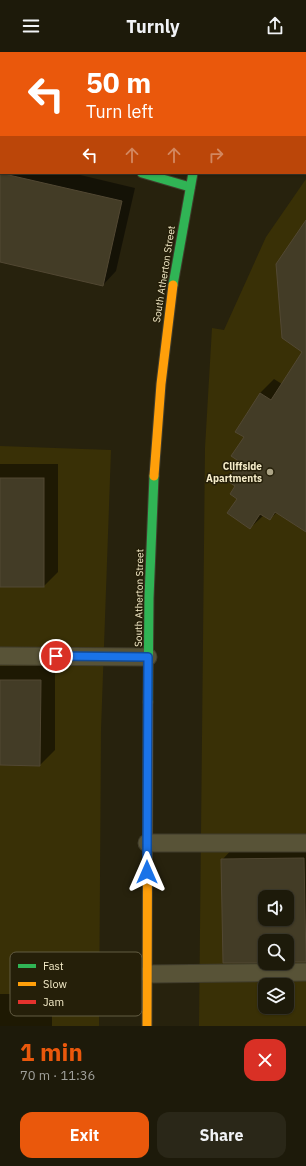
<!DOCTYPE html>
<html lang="en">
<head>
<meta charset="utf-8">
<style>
  body { margin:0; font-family:"IBM Plex Sans",sans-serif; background:#2a2718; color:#f1f3f6; height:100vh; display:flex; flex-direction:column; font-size:15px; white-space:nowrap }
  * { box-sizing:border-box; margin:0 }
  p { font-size:13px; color:#a0a19c }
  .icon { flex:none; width:22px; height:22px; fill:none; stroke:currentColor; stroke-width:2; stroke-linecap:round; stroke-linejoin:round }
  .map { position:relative; height:974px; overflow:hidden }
  .panel { display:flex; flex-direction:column; background:#1d1a0a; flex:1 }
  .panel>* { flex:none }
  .top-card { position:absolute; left:0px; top:0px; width:306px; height:122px; box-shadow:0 1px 3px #0004,0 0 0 1px #3b382b; background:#ea580c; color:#fff; overflow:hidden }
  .controls { position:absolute; left:258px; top:838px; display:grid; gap:8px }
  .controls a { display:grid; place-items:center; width:36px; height:36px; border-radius:8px; background:#1d1a0a; box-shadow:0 1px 3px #0004,0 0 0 1px #3b382b; font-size:20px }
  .pin { position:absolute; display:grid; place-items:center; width:34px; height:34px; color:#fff; margin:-17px; border:2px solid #fff; border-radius:50%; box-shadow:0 1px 4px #0007 }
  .me { position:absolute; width:44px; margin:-22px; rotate:0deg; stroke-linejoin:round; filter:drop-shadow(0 0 3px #0008) }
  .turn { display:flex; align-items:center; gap:14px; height:84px; padding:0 20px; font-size:18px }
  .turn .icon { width:52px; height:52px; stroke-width:2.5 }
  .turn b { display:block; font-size:28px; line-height:34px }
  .lanes { display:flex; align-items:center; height:38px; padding:0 20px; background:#0003; justify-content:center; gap:20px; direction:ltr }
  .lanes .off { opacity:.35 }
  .round { display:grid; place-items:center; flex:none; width:42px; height:42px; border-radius:12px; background:#2a2718 }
  .summary { display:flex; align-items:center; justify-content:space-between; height:68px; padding:0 20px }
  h1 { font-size:24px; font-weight:700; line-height:30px; color:#ea580c }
  .primary-button { display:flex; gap:8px; margin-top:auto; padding:8px 20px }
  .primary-button a { flex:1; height:46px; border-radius:12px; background:#ea580c; color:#fff; font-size:16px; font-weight:700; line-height:46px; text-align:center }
  .primary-button a+a { background:#2a2718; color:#f1f3f6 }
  header { display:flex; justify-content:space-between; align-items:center; height:52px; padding:0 20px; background:#1d1a0a; font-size:18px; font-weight:700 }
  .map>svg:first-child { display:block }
  .built { fill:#393006; fill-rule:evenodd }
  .green { fill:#642e56 }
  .shadow { fill:#0007; fill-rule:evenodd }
  .building { fill:#433c26; stroke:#524833; fill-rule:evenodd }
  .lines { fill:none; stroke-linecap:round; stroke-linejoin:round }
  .lane-casing { stroke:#413d2c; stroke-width:19 }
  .street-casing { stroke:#413d2c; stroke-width:24 }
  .fast-casing { stroke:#413d2c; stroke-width:11 }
  .slow-casing { stroke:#413d2c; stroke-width:11 }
  .jam-casing { stroke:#413d2c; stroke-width:11 }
  .lane { stroke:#585337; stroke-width:17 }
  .street { stroke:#585337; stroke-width:22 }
  .fast { stroke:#30b455; stroke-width:9 }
  .slow { stroke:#ff9f0a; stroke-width:9 }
  .jam { stroke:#e5322d; stroke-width:9 }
  .route-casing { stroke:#114b97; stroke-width:10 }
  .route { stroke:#1a73e8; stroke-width:7 }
  .poi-dot { fill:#ada587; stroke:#251f09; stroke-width:1.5 }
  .labels { text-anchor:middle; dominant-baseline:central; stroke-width:3; stroke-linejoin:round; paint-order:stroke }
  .street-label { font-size:10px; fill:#f5ecc9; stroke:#251f09 }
  .poi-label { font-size:10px; font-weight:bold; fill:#f5ecc9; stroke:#251f09; text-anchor:end }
  .key { fill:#251f09; stroke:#635c43; stroke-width:1 }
  .key-label { font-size:11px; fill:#f5ecc9 }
</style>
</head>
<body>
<header><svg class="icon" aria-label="menu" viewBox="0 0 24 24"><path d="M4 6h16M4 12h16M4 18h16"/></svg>Turnly<svg class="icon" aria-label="share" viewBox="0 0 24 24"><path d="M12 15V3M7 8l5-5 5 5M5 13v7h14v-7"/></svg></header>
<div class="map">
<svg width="306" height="974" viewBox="0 0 306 974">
  <rect width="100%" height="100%" fill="#27220d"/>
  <!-- built -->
  <g class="built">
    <path d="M306 127V974H199L205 396 212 276 224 278 266 185ZM265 845H287V867H265ZM265 889H287V911H265ZM265 933H287V955H265Z"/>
    <path d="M0 394 111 398 101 678 99 974H0Z"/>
  </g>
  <!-- green -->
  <path class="green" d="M0 0H176L1 1V41Z"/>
  <!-- shadow -->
  <g class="shadow">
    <path d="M306 22V51L305 50Z"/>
    <path d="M0 104 1 121H72L135 136 116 219 103 233 0 209Z"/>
    <path d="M306 170V479L277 460 270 467 264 463 250 476 238 446 236 434 241 410 260 341 274 327 282 332 304 299Z"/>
    <path d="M0 412H58V520L44 534H0Z"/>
    <path d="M0 614H55V698L40 713 0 712Z"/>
    <path d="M306 793V909L287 910V889H265V910L222 808 235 794ZM265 845H287V867H265Z"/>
    <rect x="0" y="942" width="52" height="32"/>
  </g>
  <!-- building -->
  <g class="building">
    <path d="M0 121 122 149 103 234 0 210Z"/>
    <path d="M306 168V480L275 460 270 468 260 462 250 477 227 461 237 447 230 442 235 434 227 429 240 410 231 404 244 385 235 380 260 341 271 348 302 300 282 286 276 212Z"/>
    <rect x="0" y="426" width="44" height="109"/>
    <path d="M0 628H41L40 714 0 713Z"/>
    <path d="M304 806 306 910H287V889H265V911H223L221 807ZM265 845H287V867H265Z"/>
  </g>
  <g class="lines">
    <defs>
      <g id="lane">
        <path d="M0 604 148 605"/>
        <path d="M147 791H306"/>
        <path d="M148 922 306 920"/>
      </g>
      <path id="street" d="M0 83H1"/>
      <g id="fast">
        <path d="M142 121 190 135"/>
        <path d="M173 233 193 121"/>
        <path d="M148 650 149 546 154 424"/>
      </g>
      <g id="slow">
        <path d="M154 424 161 332 173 233"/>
        <path d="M147 974 148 650"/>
      </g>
      <path id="jam" d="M220 0V1"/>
    </defs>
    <!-- lane casing -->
    <use href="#lane" class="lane-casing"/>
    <!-- street casing -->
    <use href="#street" class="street-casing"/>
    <!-- fast casing -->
    <use href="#fast" class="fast-casing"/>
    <!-- slow casing -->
    <use href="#slow" class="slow-casing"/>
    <!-- jam casing -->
    <use href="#jam" class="jam-casing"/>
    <!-- lane -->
    <use href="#lane" class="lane"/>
    <!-- street -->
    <use href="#street" class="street"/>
    <!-- fast -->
    <use href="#fast" class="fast"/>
    <!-- slow -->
    <use href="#slow" class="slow"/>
    <!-- jam -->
    <use href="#jam" class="jam"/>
  </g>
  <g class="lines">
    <defs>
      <path id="route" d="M56 604 148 605 147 820"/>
    </defs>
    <!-- route casing -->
    <use href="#route" class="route-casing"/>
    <!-- route -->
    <use href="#route" class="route"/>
  </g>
  <!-- markers -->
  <circle class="poi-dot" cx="270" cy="420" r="4"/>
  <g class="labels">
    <!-- street labels -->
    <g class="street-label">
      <text transform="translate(164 222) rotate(-81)">South Atherton Street</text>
      <text transform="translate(139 546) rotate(-89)">South Atherton Street</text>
    </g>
    <!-- poi labels -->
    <g class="poi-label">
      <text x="262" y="414">Cliffside<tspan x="262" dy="12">Apartments</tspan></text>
    </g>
  </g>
  <!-- legend -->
  <rect x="10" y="900" width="132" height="64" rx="6" class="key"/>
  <rect x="18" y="912" width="18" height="4" fill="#30b455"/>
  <rect x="18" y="930" width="18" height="4" fill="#ff9f0a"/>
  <rect x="18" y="948" width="18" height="4" fill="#e5322d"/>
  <g class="key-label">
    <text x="43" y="918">Fast</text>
    <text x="43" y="936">Slow</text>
    <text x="43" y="954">Jam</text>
  </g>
</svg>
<div class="controls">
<a><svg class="icon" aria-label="sound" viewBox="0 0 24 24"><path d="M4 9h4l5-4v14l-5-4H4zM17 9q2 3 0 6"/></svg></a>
<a><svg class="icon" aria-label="search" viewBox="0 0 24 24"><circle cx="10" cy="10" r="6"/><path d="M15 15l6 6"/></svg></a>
<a><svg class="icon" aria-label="layers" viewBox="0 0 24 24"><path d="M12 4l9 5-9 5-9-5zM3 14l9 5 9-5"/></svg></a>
</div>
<div class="pin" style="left:56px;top:604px;background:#d93025"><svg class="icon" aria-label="arrive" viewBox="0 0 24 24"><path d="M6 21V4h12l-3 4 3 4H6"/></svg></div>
<svg class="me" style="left:147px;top:820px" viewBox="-20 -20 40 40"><path d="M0-17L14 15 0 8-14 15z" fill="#1a73e8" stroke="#fff" stroke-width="4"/></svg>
<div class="top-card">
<div class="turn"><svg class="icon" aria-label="left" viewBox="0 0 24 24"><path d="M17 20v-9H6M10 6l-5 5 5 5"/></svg><div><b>50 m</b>Turn left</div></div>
<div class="lanes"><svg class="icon" aria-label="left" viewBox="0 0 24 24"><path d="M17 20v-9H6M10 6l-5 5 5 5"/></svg><svg class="icon off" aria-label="ahead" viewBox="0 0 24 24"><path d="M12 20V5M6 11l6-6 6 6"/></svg><svg class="icon off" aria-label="ahead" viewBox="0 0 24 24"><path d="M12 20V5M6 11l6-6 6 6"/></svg><svg class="icon off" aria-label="right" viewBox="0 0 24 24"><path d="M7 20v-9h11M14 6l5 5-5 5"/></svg></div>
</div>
</div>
<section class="panel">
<div class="summary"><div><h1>1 min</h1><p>70 m · 11:36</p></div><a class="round" style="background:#d93025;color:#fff"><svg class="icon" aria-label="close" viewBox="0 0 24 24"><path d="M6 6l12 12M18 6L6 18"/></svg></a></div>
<div class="primary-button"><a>Exit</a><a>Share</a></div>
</section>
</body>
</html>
